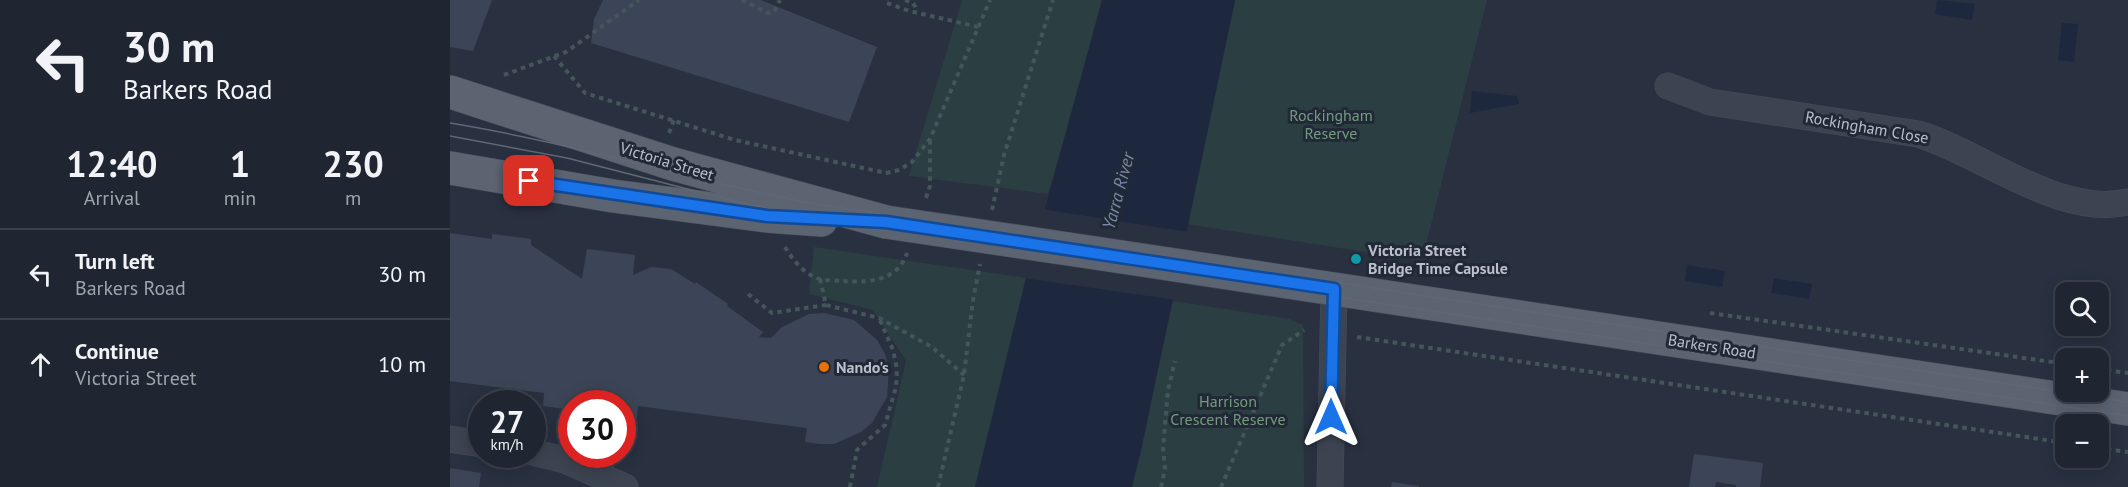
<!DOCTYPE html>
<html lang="en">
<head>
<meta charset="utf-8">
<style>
  body { margin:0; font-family:"PT Sans",sans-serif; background:#272d39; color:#f1f3f6; height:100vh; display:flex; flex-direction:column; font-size:22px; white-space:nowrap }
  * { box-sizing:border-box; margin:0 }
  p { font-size:20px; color:#a1a5ab }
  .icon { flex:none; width:33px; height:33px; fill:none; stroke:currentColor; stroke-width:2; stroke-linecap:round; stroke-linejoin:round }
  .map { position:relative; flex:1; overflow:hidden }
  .panel { display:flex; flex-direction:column; background:#1f2531; width:450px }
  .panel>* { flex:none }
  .banner { background:#1f2531; color:#f1f3f6; overflow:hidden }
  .fabs { position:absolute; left:1605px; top:282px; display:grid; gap:12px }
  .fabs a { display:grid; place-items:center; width:54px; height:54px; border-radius:12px; background:#1f2531; box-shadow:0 3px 15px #0003,0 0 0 2px #3c424d; font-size:30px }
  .speed { position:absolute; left:18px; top:390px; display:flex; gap:12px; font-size:30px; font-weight:700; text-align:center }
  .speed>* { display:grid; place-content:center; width:78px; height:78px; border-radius:50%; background:#1f2531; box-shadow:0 3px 15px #0003,0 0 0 2px #3c424d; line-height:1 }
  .speed small { font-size:15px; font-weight:400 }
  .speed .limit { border:9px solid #d22; background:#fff; color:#111 }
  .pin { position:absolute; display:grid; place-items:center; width:51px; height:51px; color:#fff; margin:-26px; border-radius:12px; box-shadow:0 3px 9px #0006 }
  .me { position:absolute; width:66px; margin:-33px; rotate:0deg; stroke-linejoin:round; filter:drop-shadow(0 0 4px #0008) }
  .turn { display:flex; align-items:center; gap:21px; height:126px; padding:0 24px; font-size:27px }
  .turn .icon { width:78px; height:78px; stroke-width:2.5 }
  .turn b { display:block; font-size:42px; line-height:51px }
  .eta { display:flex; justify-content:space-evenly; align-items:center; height:102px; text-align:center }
  .eta b { font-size:36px; font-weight:600; line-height:42px }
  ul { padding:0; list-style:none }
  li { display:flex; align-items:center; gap:18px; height:90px; padding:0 24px; border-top:2px solid #3c424d }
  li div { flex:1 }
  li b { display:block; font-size:22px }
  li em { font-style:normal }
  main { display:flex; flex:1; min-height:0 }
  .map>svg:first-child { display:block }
  .green { fill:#2b3e42 }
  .water { fill:#1d283f }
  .pier { fill:#293141 }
  .building { fill:#3c4557 }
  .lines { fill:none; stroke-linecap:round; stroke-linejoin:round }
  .minor-casing { stroke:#474d5a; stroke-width:27 }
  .primary-casing { stroke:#474d5a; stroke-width:34 }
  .path { stroke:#45565a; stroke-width:4; stroke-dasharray:4.5 4.5; stroke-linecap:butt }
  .minor { stroke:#3d4451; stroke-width:26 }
  .primary { stroke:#5c6371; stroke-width:33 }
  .tram { stroke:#606878; stroke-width:1.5 }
  .primary-bridge-casing { stroke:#474d5a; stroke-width:34; stroke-linecap:butt }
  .primary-bridge { stroke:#5c6371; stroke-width:33 }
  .route-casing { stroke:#114b97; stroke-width:15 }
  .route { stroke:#1a73e8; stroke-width:10 }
  .culture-dot { fill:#0f9aa8; stroke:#222936; stroke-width:2 }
  .food-dot { fill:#e8710a; stroke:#222936; stroke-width:2 }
  .labels { text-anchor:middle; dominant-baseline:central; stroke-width:6; stroke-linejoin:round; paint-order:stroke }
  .park-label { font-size:16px; fill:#749a7f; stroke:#222936 }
  .street-label { font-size:16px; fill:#babfcb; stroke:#222936 }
  .poi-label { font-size:16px; font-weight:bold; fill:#babfcb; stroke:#222936; text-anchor:start }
  .water-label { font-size:18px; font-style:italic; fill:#7787a7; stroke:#222936 }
</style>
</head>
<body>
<main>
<section class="panel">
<div class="banner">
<div class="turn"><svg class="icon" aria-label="left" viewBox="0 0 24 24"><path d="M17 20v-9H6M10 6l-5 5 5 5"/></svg><div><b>30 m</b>Barkers Road</div></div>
</div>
<div class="eta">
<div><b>12:40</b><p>Arrival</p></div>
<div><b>1</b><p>min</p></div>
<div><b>230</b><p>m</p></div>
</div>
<ul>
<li><svg class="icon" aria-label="left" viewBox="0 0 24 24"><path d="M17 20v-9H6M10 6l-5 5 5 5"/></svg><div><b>Turn left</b><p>Barkers Road</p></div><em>30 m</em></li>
<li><svg class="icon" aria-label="ahead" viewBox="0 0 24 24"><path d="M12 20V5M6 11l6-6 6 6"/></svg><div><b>Continue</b><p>Victoria Street</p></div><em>10 m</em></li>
</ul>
</section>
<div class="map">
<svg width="1678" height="487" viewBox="0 0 1678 487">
  <rect width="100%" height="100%" fill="#293141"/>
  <!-- green -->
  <g class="green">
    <path d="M512 0H652L641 47 598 194 459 176Z"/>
    <path d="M785 0H1037L972 261 737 224Z"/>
    <path d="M364 247 576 278 525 487H427L456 361 423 310 359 294Z"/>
    <path d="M723 301 839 319 853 325 854 487H682Z"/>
  </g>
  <!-- water -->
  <g class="water">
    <path d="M652 0H785L691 451 682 487H525L576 278Z"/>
    <path d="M1487 0 1525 4 1522 20 1485 14Z"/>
    <path d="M1612 23 1628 24 1624 62 1608 60Z"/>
    <path d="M1022 91 1067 96 1069 104 1020 113Z"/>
    <path d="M1237 265 1275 271 1272 287 1235 281Z"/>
    <path d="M1324 278 1362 284 1359 299 1321 293Z"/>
  </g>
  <!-- pier -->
  <path class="pier" d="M591 209 739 232 726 300 573 278Z"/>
  <!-- building -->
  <g class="building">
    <path d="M0 0H42L23 51 0 47Z"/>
    <path d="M153 0H311L427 47 399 122 141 43 144 19Z"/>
    <path d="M0 233 42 239V234L81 239V245L132 279 137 249 185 255 183 275 201 267 221 269 245 284 246 282 278 304 277 306 313 332 309 337 321 338 332 327 359 314 374 313 404 320 427 340 435 354 439 369 437 397 422 423 411 432 384 444H370L355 442 357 428 188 406 187 418 172 416V404H122V410L93 406 94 393 0 381Z"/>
    <path d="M1244 454 1313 463 1310 487H1286V485L1266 482 1265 487H1239Z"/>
    <path d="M0 468 31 473 29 487H0Z"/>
    <path d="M942 482 969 486V487H941Z"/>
  </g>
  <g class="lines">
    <defs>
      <g id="minor">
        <path d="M1218 86 1260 102 1468 134C1532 153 1609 218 1678 202"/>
        <path d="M0 439 32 444"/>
        <path d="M82 452 115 460 175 487"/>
        <path d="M880 487 884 289"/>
      </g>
      <g id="primary">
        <path d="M0 92 223 164 436 222"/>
        <path d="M0 168 163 196 317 216 371 220"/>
        <path d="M652 254 1678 409"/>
      </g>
    </defs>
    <!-- minor casing -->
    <use href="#minor" class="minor-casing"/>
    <!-- primary casing -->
    <use href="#primary" class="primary-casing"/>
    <!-- path -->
    <g class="path">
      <path d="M292 0 318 13 324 12 330 0"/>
      <path d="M455 0 463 3 468 11"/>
      <path d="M437 3 459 11 529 27"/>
      <path d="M104 56 135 93 285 140 436 173 449 170 462 162 480 139 540 0"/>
      <path d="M54 75 116 52 189 0"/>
      <path d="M219 133 224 120"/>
      <path d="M476 198 480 186V140"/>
      <path d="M542 210 554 155 603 0"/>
      <path d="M335 247C343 260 353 273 369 279 376 281 386 280 393 281 418 283 448 281 457 253"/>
      <path d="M370 279 376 305 429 318 482 347 514 375"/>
      <path d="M298 294 322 313 376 305"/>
      <path d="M1260 313 1616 364"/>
      <path d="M907 337 1616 443"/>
      <path d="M1648 369 1678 373"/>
      <path d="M1648 448 1678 452"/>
      <path d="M400 487 407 450 435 425 446 387 447 369 443 350 429 318"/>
      <path d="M488 487 514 375 523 300 530 264"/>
      <path d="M711 487 715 469 713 448 718 390 725 361"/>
      <path d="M771 487 832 345 854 330"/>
    </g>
    <!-- minor -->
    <use href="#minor" class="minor"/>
    <!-- primary -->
    <use href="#primary" class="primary"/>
    <!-- tram -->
    <g class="tram">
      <path d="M0 123C123 143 239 180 360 203L1678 402"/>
      <path d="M0 136 117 158 296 204 383 221 1678 416"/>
    </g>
    <defs>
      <path id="primary-bridge" d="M436 222 652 254"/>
    </defs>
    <!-- primary-bridge casing -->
    <use href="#primary-bridge" class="primary-bridge-casing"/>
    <!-- primary-bridge -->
    <use href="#primary-bridge" class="primary-bridge"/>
  </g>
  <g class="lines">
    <defs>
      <path id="route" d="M79 181 317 216 436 222 884 289 881 417"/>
    </defs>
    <!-- route casing -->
    <use href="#route" class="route-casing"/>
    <!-- route -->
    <use href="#route" class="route"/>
  </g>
  <!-- markers -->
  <circle class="culture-dot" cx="906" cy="259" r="6"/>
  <circle class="food-dot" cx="374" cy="367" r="6"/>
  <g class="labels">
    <!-- park labels -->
    <g class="park-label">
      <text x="881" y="115">Rockingham<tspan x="881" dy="18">Reserve</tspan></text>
      <text x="778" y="401">Harrison<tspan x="778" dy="18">Crescent Reserve</tspan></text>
    </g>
    <!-- street labels -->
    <g class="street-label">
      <text transform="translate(1417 127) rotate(10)">Rockingham Close</text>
      <text transform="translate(217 161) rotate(17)">Victoria Street</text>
      <text transform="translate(1262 346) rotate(9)">Barkers Road</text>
    </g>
    <!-- poi labels -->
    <g class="poi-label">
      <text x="918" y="250">Victoria Street<tspan x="918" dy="18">Bridge Time Capsule</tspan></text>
      <text x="386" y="367">Nando's</text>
    </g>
    <!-- water labels -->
    <g class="water-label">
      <text transform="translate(668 191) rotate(-75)">Yarra River</text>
    </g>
  </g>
</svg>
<div class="fabs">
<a><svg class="icon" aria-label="search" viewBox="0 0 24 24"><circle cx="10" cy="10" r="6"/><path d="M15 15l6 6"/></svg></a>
<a>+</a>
<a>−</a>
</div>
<div class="speed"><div>27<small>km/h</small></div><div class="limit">30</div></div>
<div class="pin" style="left:79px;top:181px;background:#d93025"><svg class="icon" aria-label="arrive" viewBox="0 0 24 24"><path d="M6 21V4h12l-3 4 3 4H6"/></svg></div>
<svg class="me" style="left:881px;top:417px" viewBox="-20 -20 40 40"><path d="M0-17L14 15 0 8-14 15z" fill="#1a73e8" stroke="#fff" stroke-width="4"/></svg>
</div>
</main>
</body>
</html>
